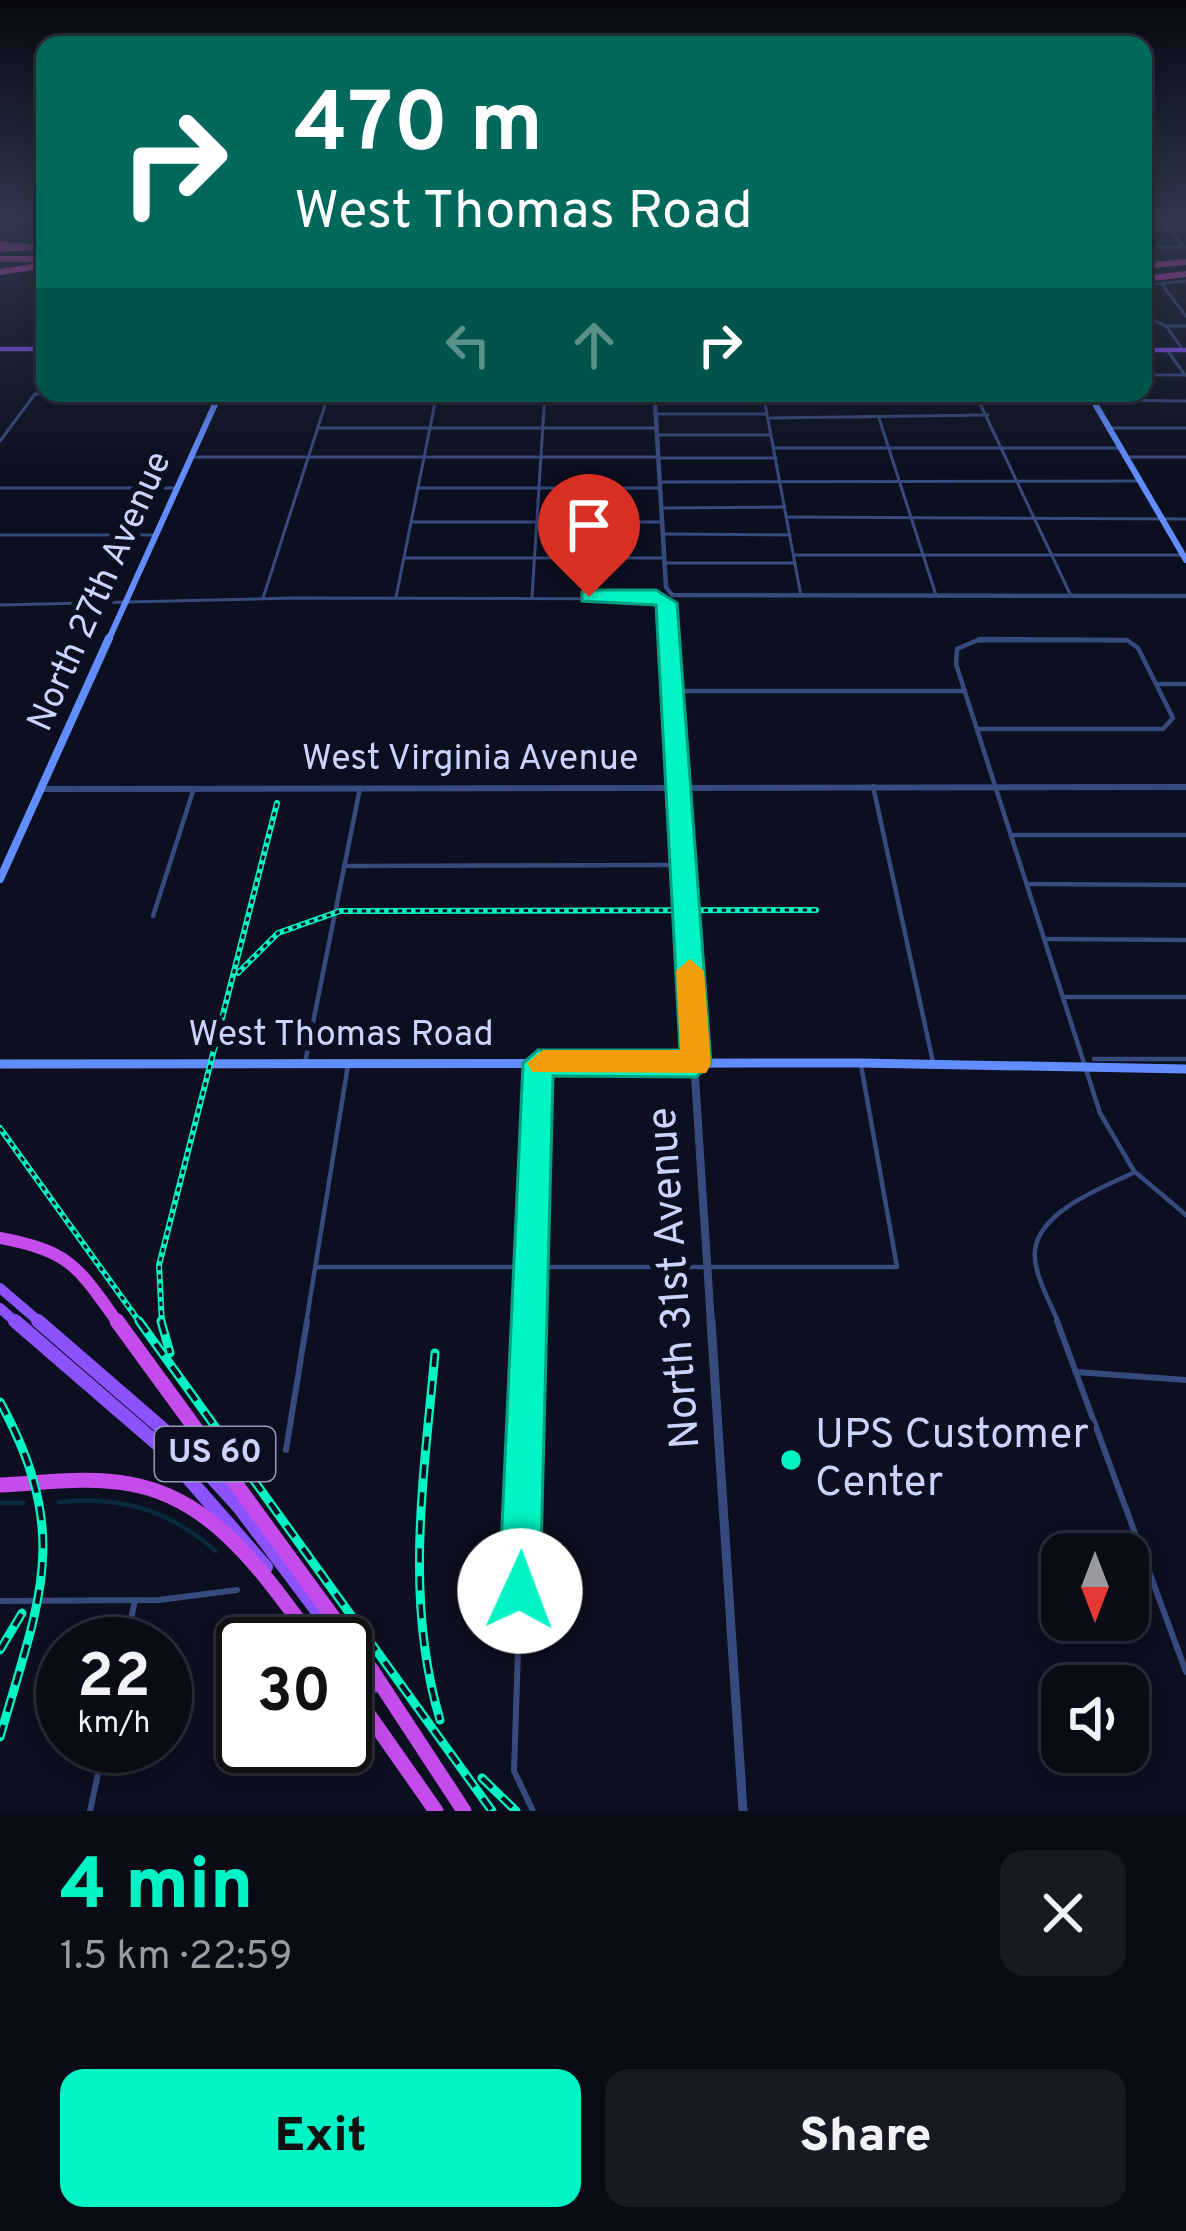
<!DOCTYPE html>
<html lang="en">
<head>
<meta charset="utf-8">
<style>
  body { margin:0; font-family:Overpass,sans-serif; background:#171924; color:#f1f3f6; height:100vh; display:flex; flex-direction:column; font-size:45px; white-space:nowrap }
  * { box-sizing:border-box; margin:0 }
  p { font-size:39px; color:#999ba1 }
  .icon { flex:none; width:66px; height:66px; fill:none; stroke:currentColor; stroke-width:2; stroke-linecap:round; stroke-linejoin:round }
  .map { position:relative; height:1811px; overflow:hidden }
  .details { display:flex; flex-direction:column; background:#090b17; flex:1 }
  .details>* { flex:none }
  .banner { position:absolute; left:36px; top:36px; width:1116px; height:366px; border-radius:24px; box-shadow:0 6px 18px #0003,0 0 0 3px #292b36; background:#00695c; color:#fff; overflow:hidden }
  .needle { width:78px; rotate:180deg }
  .buttons { position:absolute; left:1041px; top:1533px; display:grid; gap:24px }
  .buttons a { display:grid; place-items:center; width:108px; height:108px; border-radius:24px; background:#090b17; box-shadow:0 6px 18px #0003,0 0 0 3px #292b36; font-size:60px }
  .speed { position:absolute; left:36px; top:1617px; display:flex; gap:24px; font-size:60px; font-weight:700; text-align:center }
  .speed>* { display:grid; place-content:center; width:156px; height:156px; border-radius:50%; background:#090b17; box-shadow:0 6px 18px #0003,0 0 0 3px #292b36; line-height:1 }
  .speed small { font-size:30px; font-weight:400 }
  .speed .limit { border:6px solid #111; border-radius:18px; background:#fff; color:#111 }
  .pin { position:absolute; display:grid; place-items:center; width:102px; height:102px; color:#fff; margin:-123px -51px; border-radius:50% 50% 50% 0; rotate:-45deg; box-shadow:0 0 12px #0007 }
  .pin .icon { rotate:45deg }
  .me { position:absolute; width:132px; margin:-66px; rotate:2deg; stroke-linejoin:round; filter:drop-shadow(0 0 9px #0008) }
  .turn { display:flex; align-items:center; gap:42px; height:252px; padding:0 60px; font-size:54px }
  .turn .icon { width:156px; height:156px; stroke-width:2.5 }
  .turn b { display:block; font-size:84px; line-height:102px }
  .lanes { display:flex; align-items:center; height:114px; padding:0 60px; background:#0003; justify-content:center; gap:60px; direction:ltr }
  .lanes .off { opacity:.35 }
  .round { display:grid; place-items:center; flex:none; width:126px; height:126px; border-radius:24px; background:#171924 }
  .headline { display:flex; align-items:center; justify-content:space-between; height:204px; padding:0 60px }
  h1 { font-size:72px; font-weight:800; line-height:90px; color:#01f5c4 }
  .button { display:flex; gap:24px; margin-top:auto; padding:24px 60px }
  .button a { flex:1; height:138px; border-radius:24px; background:#01f5c4; color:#111; font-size:48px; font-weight:800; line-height:138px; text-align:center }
  .button a+a { background:#171924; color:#f1f3f6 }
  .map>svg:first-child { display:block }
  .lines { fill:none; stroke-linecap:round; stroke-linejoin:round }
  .stream { stroke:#092a3c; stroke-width:4.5 }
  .minor-far2 { stroke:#374a7e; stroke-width:3 }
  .minor-far1 { stroke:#374a7e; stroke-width:4.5 }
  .minor { stroke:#374a7e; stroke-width:6 }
  .tertiary-far4 { stroke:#374a7e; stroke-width:3 }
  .tertiary-far3 { stroke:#374a7e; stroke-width:4.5 }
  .tertiary-far2 { stroke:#374a7e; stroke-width:6 }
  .tertiary-far1 { stroke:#374a7e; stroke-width:8 }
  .tertiary { stroke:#374a7e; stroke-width:9 }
  .secondary-far3 { stroke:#628dfe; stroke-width:4.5 }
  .secondary-far2 { stroke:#628dfe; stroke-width:6 }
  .secondary-far1 { stroke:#628dfe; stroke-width:8 }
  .secondary { stroke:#628dfe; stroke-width:9 }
  .primary-far2 { stroke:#8b52fe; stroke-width:4.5 }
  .primary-far1 { stroke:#8b52fe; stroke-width:10 }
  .primary { stroke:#8b52fe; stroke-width:14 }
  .trunk-far1 { stroke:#c44cea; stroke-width:12 }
  .trunk { stroke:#c44cea; stroke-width:15 }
  .motorway { stroke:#fe46d5; stroke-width:6 }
  .rail-far1-casing { stroke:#01f5c4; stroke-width:6 }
  .rail-casing { stroke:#01f5c4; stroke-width:9 }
  .rail-far1 { stroke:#0c0f1f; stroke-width:3; stroke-dasharray:4.5; stroke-linecap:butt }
  .rail { stroke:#0c0f1f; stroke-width:4.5; stroke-dasharray:14; stroke-linecap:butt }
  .motorway-bridge { stroke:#fe46d5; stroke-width:6 }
  .route { fill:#01f5c4; stroke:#019f7f; stroke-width:3 }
  .slow { fill:#f59e0b }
  .poi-dot { fill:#01f5c4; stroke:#0c0f1f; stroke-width:4.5 }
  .labels { text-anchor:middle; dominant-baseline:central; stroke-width:12; stroke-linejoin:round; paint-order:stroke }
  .shield { fill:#0c0f1f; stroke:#9299bc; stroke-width:3 }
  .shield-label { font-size:33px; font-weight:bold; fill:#cbd4ff }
  .street-label { font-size:36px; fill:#cbd4ff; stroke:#0c0f1f }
  .near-street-label { font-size:42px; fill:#cbd4ff; stroke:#0c0f1f }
  .near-poi-label { font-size:42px; fill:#cbd4ff; stroke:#0c0f1f; text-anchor:start }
</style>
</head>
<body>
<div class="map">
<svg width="1186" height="1811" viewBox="0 0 1186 1811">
  <rect width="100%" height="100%" fill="#0c0f1f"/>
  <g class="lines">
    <!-- stream -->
    <g class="stream">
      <path d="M59 1502C124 1496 166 1509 216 1551"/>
      <path d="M0 1503H23"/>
    </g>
    <!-- minor-far2 -->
    <g class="minor-far2">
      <path d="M1161 219 1184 247"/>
      <path d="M1143 230 1186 229"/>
      <path d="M1143 247H1186"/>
      <path d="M1161 283 1186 316"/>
      <path d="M1143 285 1186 281"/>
      <path d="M1143 316 1166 326 1183 350"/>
      <path d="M1166 326H1186"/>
      <path d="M35 349 45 336"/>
      <path d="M1167 350 1185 375"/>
      <path d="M1143 375H1186"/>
      <path d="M654 393H763L801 596"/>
      <path d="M975 393 1071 596"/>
      <path d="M326 400H655"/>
      <path d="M1094 400 1186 401"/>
      <path d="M656 414H767"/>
      <path d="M768 418 988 415"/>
      <path d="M879 418 936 595"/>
      <path d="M318 428H657"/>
      <path d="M1109 428H1186"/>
      <path d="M657 435H771"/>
      <path d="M0 441 35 394 107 393"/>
      <path d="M774 448H1121"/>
      <path d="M191 457H659"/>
      <path d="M1126 457H1186"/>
      <path d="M659 458H776"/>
      <path d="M660 482 1140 481"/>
      <path d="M0 488H174"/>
      <path d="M418 488H658"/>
      <path d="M662 508 785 507"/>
      <path d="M786 517 1186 519"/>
      <path d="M412 522H662"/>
      <path d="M664 534 790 535"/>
      <path d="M0 535H156"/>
      <path d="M794 555H1183"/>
      <path d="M405 558H663"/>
      <path d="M664 563H795"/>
      <path d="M396 597 437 393"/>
      <path d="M532 597 545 393"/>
      <path d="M263 598 329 393"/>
      <path d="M0 605 294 598 664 599"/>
      <path d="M976 641H1128"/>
    </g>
    <!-- minor-far1 -->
    <g class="minor-far1">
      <path d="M1156 684H1186"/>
      <path d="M673 691H965"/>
      <path d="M977 729H1163L1173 718 1138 648 1127 640 980 639 957 649 956 664 1100 1113 1134 1171 1186 1215"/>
      <path d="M873 786 933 1062"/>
      <path d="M1011 835H1186"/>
      <path d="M344 866 681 865"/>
      <path d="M1027 884 1186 885"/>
      <path d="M153 916 194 788"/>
      <path d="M1044 939 1186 940"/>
      <path d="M1063 997H1186"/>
      <path d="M1094 1059H1186"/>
      <path d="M305 1063 360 788"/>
      <path d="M316 1267H897L861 1065"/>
      <path d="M306 1324 348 1065"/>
      <path d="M529 1324 538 1063"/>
      <path d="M1059 1324C1051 1304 1037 1280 1035 1259 1030 1214 1102 1188 1133 1173"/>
    </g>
    <!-- minor -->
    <g class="minor">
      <path d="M529 1321 514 1771 533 1811"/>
      <path d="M1057 1321 1186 1672"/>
      <path d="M1076 1372 1186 1380"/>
      <path d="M286 1450 307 1321"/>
      <path d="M0 1601 159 1600 237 1590"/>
      <path d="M126 1644 135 1600"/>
      <path d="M90 1811 104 1746"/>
    </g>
    <!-- tertiary-far4 -->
    <path class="tertiary-far4" d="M654 393 655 405"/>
    <!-- tertiary-far3 -->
    <g class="tertiary-far3">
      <path d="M655 402 666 587 672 595 1186 596"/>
      <path d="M664 599 667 641"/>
    </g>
    <!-- tertiary-far2 -->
    <g class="tertiary-far2">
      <path d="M667 638 686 941"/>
      <path d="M42 789 1186 787"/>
    </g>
    <!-- tertiary-far1 -->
    <path class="tertiary-far1" d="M686 938 711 1324"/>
    <!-- tertiary -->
    <path class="tertiary" d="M711 1321 743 1811"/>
    <!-- secondary-far3 -->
    <g class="secondary-far3">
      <path d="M1089 393 1096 405"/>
      <path d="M214 405 220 393"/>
    </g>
    <!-- secondary-far2 -->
    <g class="secondary-far2">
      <path d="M1094 402 1186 560"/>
      <path d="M108 641 216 402"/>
    </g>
    <!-- secondary-far1 -->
    <path class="secondary-far1" d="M0 879 109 638"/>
    <!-- secondary -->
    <path class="secondary" d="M0 1064 861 1063 1186 1069"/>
    <!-- primary-far2 -->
    <g class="primary-far2">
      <path d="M0 349H45"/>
      <path d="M1143 350H1186"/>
    </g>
    <!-- primary-far1 -->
    <g class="primary-far1">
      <path d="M0 1288 42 1324"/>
      <path d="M0 1308 18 1324"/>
    </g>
    <!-- primary -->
    <g class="primary">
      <path d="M15 1321 161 1447 266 1567"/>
      <path d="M38 1321 187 1450 239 1507 342 1644"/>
      <path d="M345 1647 374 1686"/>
    </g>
    <!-- trunk-far1 -->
    <path class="trunk-far1" d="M0 1238C72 1252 77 1266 119 1324"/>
    <!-- trunk -->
    <g class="trunk">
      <path d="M117 1321 373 1672 464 1811"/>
      <path d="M0 1485C43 1483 88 1476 130 1484 217 1499 267 1579 316 1644"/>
      <path d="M345 1681 436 1811"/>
    </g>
    <!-- motorway -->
    <g class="motorway">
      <path d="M0 244 45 249"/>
      <path d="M0 259H41"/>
      <path d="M1143 266 1186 262"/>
      <path d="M0 272 45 265"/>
      <path d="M1143 279 1186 274"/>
    </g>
    <defs>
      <g id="rail-far1">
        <path d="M238 973 278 933 340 911 816 910"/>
        <path d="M0 1128 141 1324"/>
        <path d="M162 1324 159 1265 277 803"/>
      </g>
      <g id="rail">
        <path d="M139 1321 492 1811"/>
        <path d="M161 1321 170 1353"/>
        <path d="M435 1353C424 1476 404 1599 440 1720"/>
        <path d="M0 1402C73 1536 39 1600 0 1737"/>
        <path d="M0 1650 22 1613"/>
        <path d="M482 1778 516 1811"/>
      </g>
    </defs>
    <!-- rail-far1 casing -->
    <use href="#rail-far1" class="rail-far1-casing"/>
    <!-- rail casing -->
    <use href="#rail" class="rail-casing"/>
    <!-- rail-far1 -->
    <use href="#rail-far1" class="rail-far1"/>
    <!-- rail -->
    <use href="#rail" class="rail"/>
    <!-- motorway-bridge -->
    <path class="motorway-bridge" d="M0 249 45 246"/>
  </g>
  <!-- sky -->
  <linearGradient id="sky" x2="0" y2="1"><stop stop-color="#070811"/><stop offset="0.46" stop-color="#2e374d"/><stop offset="1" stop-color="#2e374d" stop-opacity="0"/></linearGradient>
  <rect width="1186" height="473" fill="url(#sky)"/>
  <!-- route -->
  <path class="route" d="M589 590H656L677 603 711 1064 696 1077 553 1076 540 1591 534 1606 520 1612 505 1606 499 1591 523 1063 538 1050H680L656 605 582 601V592Z"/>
  <!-- slow -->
  <path class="slow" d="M690 959 704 971 711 1064 706 1073 532 1072 527 1063 543 1050H680L676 971Z"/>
  <!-- markers -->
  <circle class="poi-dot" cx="791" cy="1460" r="12"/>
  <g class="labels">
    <!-- shield labels -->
    <rect class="shield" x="155" y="1427" width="120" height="54" rx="9"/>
    <g class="shield-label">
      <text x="215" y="1454">US 60</text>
    </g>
    <!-- street labels -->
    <g class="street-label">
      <text transform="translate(101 592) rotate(-66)">North 27th Avenue</text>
      <text x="470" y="760">West Virginia Avenue</text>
      <text x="341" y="1036">West Thomas Road</text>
    </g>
    <!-- near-street labels -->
    <g class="near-street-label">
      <text transform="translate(676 1278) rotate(-94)">North 31st Avenue</text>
    </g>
    <!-- near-poi labels -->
    <g class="near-poi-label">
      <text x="815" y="1436">UPS Customer<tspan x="815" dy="48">Center</tspan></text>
    </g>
  </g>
</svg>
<div class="buttons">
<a><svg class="needle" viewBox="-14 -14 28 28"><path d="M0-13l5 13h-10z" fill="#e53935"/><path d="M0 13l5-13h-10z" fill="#999ba1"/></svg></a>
<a><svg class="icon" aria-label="sound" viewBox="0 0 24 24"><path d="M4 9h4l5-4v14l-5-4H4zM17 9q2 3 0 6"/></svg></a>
</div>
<div class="speed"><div>22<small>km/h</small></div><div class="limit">30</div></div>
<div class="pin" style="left:589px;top:597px;background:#d93025"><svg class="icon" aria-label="arrive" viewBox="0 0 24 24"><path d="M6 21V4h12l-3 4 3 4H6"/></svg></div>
<svg class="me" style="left:520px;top:1591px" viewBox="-20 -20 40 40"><circle r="19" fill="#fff"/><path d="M0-13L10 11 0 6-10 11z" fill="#01f5c4"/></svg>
<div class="banner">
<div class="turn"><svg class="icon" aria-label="right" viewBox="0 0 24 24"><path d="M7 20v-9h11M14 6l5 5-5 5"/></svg><div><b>470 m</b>West Thomas Road</div></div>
<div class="lanes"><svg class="icon off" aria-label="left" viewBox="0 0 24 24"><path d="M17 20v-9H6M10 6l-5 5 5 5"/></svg><svg class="icon off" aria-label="ahead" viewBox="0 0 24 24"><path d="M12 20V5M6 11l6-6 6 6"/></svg><svg class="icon" aria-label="right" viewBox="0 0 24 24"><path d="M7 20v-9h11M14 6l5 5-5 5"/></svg></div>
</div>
</div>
<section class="details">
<div class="headline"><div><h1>4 min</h1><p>1.5 km · 22:59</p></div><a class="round"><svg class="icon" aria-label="close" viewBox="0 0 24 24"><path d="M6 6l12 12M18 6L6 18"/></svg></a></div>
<div class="button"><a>Exit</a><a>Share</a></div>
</section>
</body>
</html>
